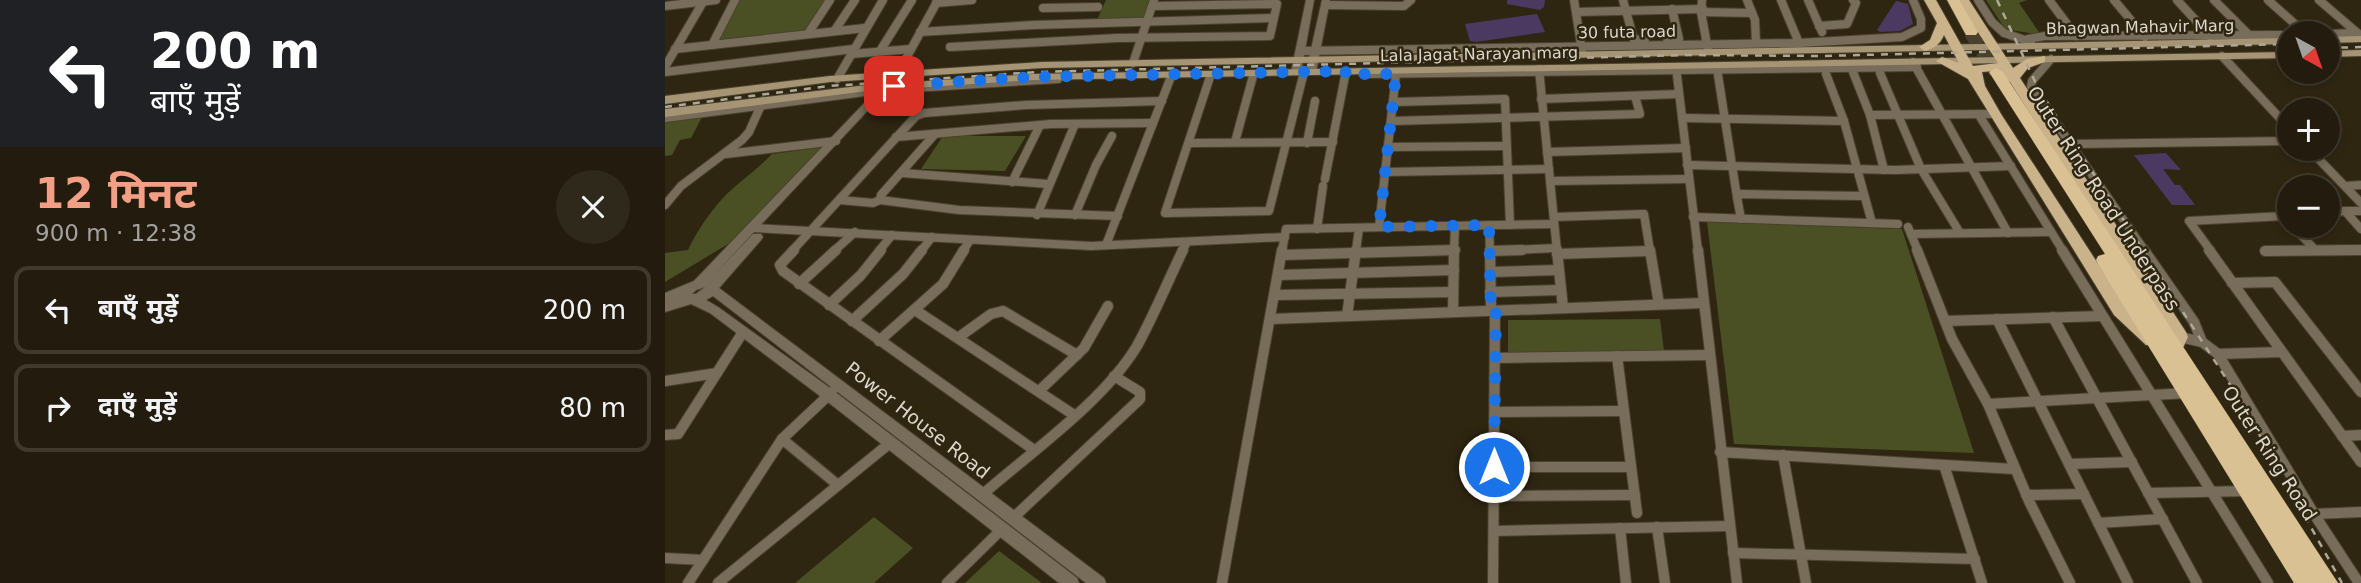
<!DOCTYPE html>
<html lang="hi">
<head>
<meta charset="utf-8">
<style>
  body { margin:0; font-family:"DejaVu Sans","Noto Sans Devanagari",sans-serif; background:#2f291c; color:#f1f3f6; height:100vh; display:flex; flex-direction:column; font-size:26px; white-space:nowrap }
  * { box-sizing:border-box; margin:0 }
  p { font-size:23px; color:#a3a19e }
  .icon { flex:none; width:38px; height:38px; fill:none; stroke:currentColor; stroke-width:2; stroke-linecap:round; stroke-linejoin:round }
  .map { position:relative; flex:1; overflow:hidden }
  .side { display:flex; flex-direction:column; background:#231c0e; width:665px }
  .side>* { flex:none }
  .top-card { background:#202124; color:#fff; overflow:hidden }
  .needle { width:46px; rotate:140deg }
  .tools { position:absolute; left:1612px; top:21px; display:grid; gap:14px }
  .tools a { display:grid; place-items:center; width:63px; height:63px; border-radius:50%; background:#231c0e; box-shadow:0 4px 10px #0003,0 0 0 2px #403a2e; font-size:35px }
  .pin { position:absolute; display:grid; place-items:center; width:60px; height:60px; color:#fff; margin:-30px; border-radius:14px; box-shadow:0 4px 10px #0006 }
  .me { position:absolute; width:77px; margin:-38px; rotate:0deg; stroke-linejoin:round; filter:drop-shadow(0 0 5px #0008) }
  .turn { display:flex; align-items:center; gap:24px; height:147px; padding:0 35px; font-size:32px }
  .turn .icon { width:91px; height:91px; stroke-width:2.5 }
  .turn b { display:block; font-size:49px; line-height:60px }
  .round { display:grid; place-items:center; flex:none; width:74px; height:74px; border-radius:37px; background:#2f291c }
  .headline { display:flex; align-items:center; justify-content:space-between; height:119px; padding:0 35px }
  h1 { font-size:42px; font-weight:700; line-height:52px; color:#f39f85 }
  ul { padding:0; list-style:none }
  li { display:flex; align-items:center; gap:21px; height:88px; margin:0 14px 10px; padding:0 21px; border:4px solid #403a2e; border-radius:14px }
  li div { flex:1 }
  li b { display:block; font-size:26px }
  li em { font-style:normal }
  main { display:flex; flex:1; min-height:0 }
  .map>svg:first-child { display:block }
  .green { fill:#4a5024 }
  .building { fill:#4c3962 }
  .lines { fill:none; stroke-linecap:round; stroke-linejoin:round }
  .trunk-tunnel { stroke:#49412e; stroke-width:15; stroke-dasharray:15 7; stroke-linecap:butt }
  .minor-far1-casing { stroke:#4b422f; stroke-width:10 }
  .minor-casing { stroke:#4b422f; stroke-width:12 }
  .tertiary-casing { stroke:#4b422f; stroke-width:2 }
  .secondary-casing { stroke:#4b422f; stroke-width:2 }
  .primary-casing { stroke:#4b422f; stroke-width:2 }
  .trunk-casing { stroke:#4b422f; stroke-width:1 }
  .minor-far1 { stroke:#786d5a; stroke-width:8 }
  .minor { stroke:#786d5a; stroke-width:10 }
  .tertiary { fill:#786d5a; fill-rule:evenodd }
  .secondary { fill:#a69575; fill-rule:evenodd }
  .primary { fill:#cab38b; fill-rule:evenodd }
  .trunk { fill:#dac194; fill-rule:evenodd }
  .rail { stroke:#aea899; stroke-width:2.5; stroke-dasharray:7 7; stroke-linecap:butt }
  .route { stroke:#1a73e8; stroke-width:12; stroke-dasharray:0 21.6 }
  .labels { text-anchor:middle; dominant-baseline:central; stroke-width:5; stroke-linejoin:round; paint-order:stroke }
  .far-street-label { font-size:16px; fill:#dcd7ca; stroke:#2f2612 }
  .street-label { font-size:19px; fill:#dcd7ca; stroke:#2f2612 }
</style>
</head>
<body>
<main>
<section class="side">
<div class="top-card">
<div class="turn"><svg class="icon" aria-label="left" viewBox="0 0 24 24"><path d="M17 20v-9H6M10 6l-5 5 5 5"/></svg><div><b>200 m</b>बाएँ मुड़ें</div></div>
</div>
<div class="headline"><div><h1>12 मिनट</h1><p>900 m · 12:38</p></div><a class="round"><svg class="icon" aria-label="close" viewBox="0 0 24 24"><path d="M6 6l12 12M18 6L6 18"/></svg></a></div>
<ul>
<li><svg class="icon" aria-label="left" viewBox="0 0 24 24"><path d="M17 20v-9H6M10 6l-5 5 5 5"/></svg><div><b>बाएँ मुड़ें</b></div><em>200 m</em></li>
<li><svg class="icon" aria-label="right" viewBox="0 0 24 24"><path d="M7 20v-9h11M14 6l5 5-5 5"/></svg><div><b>दाएँ मुड़ें</b></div><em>80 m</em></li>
</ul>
</section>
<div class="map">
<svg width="1696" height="583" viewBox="0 0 1696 583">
  <rect width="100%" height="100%" fill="#2f2612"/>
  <!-- green -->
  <g class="green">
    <path d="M68 0H160L141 30 45 42Z"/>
    <path d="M441 0H486L478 18 432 20Z"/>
    <path d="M1321 0H1362L1354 3 1376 35 1340 29Z"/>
    <path d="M37 117 26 138 15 140 7 155 0 156V122Z"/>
    <path d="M278 136H361L340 171 256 169Z"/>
    <path d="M159 147 73 238 0 282V253L23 250C33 229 48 207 65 191 79 178 94 168 107 154Z"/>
    <path d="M1042 222 1237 229 1309 453 1069 444Z"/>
    <path d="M995 319 999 351 843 352V320Z"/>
    <path d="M209 517 248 548 209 583H130Z"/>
    <path d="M334 551 377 583H300Z"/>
  </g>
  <!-- building -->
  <g class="building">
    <path d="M842 0H880L879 7 875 10 842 4Z"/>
    <path d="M1231 1 1243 4 1248 24 1235 31 1215 32 1212 30Z"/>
    <path d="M872 14 880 32 811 42 805 41 800 24Z"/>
    <path d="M1501 153 1516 170 1498 169 1510 185H1515L1530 205H1507L1469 155Z"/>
  </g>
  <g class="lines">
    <!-- trunk-tunnel -->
    <path class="trunk-tunnel" d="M1306 32 1331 72"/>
    <defs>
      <g id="minor-far1">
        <path d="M909 0 917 51"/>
        <path d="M958 0 969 40 980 39"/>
        <path d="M1037 0 1036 12 1043 50"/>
        <path d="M1082 0 1090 20 1091 43"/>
        <path d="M1116 0 1134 43"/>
        <path d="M1143 0 1157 32"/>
        <path d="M1313 0 1327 22 1339 33 1366 42"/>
        <path d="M1384 0 1411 36"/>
        <path d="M1449 0 1480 37"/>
        <path d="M1512 0 1545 36"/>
        <path d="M1549 0 1587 38"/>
        <path d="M1603 0 1640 33"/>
        <path d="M1654 0 1696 36"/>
        <path d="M271 3 307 0"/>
        <path d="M660 5 739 6 746 0"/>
        <path d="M0 6 51 0"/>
        <path d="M378 8 433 7"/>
        <path d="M911 12 1038 9"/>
        <path d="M1036 12 1087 13"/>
        <path d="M1154 26 1182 24 1191 3 1188 0"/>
        <path d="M170 30 190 0"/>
        <path d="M144 32 165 0"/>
        <path d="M255 32 369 25 608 18"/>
        <path d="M1662 34 1692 33"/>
        <path d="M1002 39H1014L1007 9"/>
        <path d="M1363 39 1380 36 1624 35"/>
        <path d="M47 45 70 0"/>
        <path d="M285 47 452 38 605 36 612 4 488 6"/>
        <path d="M10 49 200 28"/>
        <path d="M215 51 247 0"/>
        <path d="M635 51 1134 43 1237 37 1256 28V19L1248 0"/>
        <path d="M186 54 246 49"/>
        <path d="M1557 56 1624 128"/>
        <path d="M1386 59 1367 81 1366 87 1480 251"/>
        <path d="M1248 62 1343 233"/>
        <path d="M468 63 489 0"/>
        <path d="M0 67 38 2"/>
        <path d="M1011 67 1033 251"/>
        <path d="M874 69 892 251"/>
        <path d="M0 72 188 49"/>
        <path d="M1188 72 1205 115 1219 170"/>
        <path d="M233 73 273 0"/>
        <path d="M1215 73 1256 169 1295 233"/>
        <path d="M698 74 1252 67"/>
        <path d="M1161 74 1179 121 1207 223"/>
        <path d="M1053 75 1072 197"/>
        <path d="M545 77 500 213 604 211 639 72"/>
        <path d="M172 79 218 0"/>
        <path d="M876 99 1014 94"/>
        <path d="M728 102 840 99 845 225"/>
        <path d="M1205 115 1329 114"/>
        <path d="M1314 115 1398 251"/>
        <path d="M0 118 215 90 393 79"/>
        <path d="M1017 118 1179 121"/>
        <path d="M727 121 975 114 970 96"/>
        <path d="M231 137 386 124 488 123"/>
        <path d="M570 142 588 76"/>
        <path d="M524 143 668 142"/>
        <path d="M642 143 650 101"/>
        <path d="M1408 144 1624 141"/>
        <path d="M724 147 841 146"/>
        <path d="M1644 149 1696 203"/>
        <path d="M882 152 1021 148"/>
        <path d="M61 154 171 141"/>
        <path d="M1022 165 1230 170 1346 166"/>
        <path d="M720 172 884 169"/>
        <path d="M237 173 383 184"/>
        <path d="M660 179 681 71"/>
        <path d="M885 181 1024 179"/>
        <path d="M347 182 375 125"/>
        <path d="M1681 186 1696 185"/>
        <path d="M175 200 208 203 215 200 294 210 453 216"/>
        <path d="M215 200 216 195 270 134"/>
        <path d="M0 205 16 186 77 140 84 132 98 101"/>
        <path d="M1680 211H1696"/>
        <path d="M1662 213 1680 211 1696 229"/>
        <path d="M372 215 410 124"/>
        <path d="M410 215 431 165 447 136"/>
        <path d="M889 217 979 214 985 251"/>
        <path d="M1028 217 1233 224"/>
        <path d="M1076 219 1072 197 1074 194 1198 196"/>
        <path d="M824 225 825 251"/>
        <path d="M1628 226 1651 251"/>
        <path d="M714 227 731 74"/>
        <path d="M1243 227 1253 251"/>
        <path d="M89 228 426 246 620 237"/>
        <path d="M652 229 658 186"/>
        <path d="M1246 234 1386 232"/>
        <path d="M441 245 507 74"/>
        <path d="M127 251 251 116 259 113 361 105 497 101"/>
        <path d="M169 251 190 232"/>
        <path d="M214 251 227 235"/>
        <path d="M256 251 267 237"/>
        <path d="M298 251 305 240"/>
        <path d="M517 251 522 242"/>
        <path d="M617 251 621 229 889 224"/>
        <path d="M691 251 694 228"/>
        <path d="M745 251 790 250"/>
        <path d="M789 251 790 226"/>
        <path d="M825 251 892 248"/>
        <path d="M974 251H984"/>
        <path d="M1546 251 1524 221 1619 216 1624 221"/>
        <path d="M1600 251 1696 250"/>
      </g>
      <g id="minor">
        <path d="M129 250 115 265 118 271 369 450"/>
        <path d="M825 250 826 311"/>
        <path d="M892 250 898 308"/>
        <path d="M985 250 994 304"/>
        <path d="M1033 250 1072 583"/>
        <path d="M1252 250 1287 339 1323 404 1364 501 1405 583"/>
        <path d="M1397 250 1603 583"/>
        <path d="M1479 250 1529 322 1537 342"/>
        <path d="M1544 250 1696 462"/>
        <path d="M825 251 857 250"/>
        <path d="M1600 251 1696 250"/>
        <path d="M892 254 984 251"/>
        <path d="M617 255 790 250"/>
        <path d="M826 272 894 270"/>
        <path d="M614 275 789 270"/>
        <path d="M1567 283 1610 282 1696 392"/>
        <path d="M134 284 171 250"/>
        <path d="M825 292 896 290"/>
        <path d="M611 295 788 292"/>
        <path d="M164 305 196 275 216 250"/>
        <path d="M250 310 409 415"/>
        <path d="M788 312 789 250"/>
        <path d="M682 316 691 250"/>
        <path d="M1388 317 1532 583"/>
        <path d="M606 319 1038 303"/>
        <path d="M1332 319 1463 583"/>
        <path d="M187 321 238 274 257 250"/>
        <path d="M1280 321 1437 316"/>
        <path d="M294 337 326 314 338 311 412 355"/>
        <path d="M1515 337 1537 342 1553 354 1649 514 1694 583"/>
        <path d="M214 341 278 284 299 250"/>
        <path d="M1553 354 1616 352"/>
        <path d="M952 356 972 513"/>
        <path d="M830 358 1044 355"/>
        <path d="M0 381 52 373"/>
        <path d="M374 391 419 348 443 306"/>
        <path d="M1323 404 1524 393"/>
        <path d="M830 412 959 411"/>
        <path d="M0 435 13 434 78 332"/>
        <path d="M1677 436 1696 435"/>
        <path d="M117 439 173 485"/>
        <path d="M1055 452 1349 469"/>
        <path d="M1118 455 1141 583"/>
        <path d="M1404 464 1467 462"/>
        <path d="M1279 465 1317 583"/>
        <path d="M829 467H966"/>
        <path d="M1483 493 1584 491"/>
        <path d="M318 494C366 452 439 401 472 346 489 315 503 281 518 250"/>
        <path d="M1361 495 1419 494"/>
        <path d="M829 496 970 495"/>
        <path d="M1649 514 1696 512"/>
        <path d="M348 518 475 399V392L449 376"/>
        <path d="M1433 523 1498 519"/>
        <path d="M992 527 1000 583"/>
        <path d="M955 528 961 583"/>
        <path d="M829 531 1065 526"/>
        <path d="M1068 553 1310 559"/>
        <path d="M0 558 38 560"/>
        <path d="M23 583 117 439 167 392"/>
        <path d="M53 583 225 443"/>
        <path d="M282 583 337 529"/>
        <path d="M557 583 617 250"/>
        <path d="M828 583 830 311"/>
      </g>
      <g id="tertiary">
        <path d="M641 0H649L636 72 631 75 626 72Z"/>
        <path d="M657 0H665L651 72 646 75 641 72Z"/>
        <path d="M233 70 238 73 236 75 45 279 88 234H96L98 237 96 240 54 288 439 578 441 583H421L48 296 41 300 53 307 169 391 412 578 414 583H394L159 399 45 313 26 304 0 312V293L29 281 230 71ZM40 287 31 294H27L31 290Z"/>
      </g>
      <g id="secondary">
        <path d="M1696 36V42L1662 43V37Z"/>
        <path d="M1624 38V44L377 68 165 82 0 104V96L165 76 377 62Z"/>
        <path d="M1696 50V56L1662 57V51Z"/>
        <path d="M1624 52V58L368 80 202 91 0 117V109L202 85 368 74Z"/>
      </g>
      <path id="primary" d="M1259 0H1271L1308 66 1333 63 1292 0H1304L1348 68 1362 59 1380 56V62L1363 68 1355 78 1521 332 1523 337 1516 352H1504L1502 347 1507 337 1497 321 1345 82 1329 71 1317 72 1320 86 1336 114 1461 307 1493 335 1495 340 1493 345H1481L1449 315 1303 79 1271 61 1277 57 1294 63 1279 35C1275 44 1270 48 1260 51L1254 47 1265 40 1272 23Z"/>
      <g id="trunk">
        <path d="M1282 0H1294L1313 32 1311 35H1301Z"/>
        <path d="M1331 68 1338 72 1673 583H1629L1433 264 1431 260 1433 256 1440 254 1324 72Z"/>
      </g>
    </defs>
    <!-- minor-far1 casing -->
    <use href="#minor-far1" class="minor-far1-casing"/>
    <!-- minor casing -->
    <use href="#minor" class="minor-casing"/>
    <!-- tertiary casing -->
    <use href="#tertiary" class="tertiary-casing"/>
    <!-- secondary casing -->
    <use href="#secondary" class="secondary-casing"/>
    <!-- primary casing -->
    <use href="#primary" class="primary-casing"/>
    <!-- trunk casing -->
    <use href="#trunk" class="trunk-casing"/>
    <!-- minor-far1 -->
    <use href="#minor-far1" class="minor-far1"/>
    <!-- minor -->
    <use href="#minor" class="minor"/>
    <!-- tertiary -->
    <use href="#tertiary" class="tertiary"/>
    <!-- secondary -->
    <use href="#secondary" class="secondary"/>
    <!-- primary -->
    <use href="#primary" class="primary"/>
    <!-- trunk -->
    <use href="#trunk" class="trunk"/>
    <!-- rail -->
    <g class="rail">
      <path d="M1332 0 1373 88 1575 400 1677 583"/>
      <path d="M1662 48 1696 47"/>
      <path d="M0 107 164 86 372 72 1022 55 1158 56 1624 44"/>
    </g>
  </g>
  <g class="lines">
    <!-- route -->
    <path class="route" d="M229 86 368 77 681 71 680 74H731L714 227 824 225 826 311H831L829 467"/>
  </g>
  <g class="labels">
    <!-- far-street labels -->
    <g class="far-street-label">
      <text transform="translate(1475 27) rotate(-1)">Bhagwan Mahavir Marg</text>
      <text transform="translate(962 32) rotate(-1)">30 futa road</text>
      <text transform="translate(814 54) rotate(-1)">Lala Jagat Narayan marg</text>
    </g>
    <!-- street labels -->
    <g class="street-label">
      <text transform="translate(1439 198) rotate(57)">Outer Ring Road Underpass</text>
      <text transform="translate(253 420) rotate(38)">Power House Road</text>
      <text transform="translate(1605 453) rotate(57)">Outer Ring Road</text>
    </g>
  </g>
</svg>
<div class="tools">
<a><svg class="needle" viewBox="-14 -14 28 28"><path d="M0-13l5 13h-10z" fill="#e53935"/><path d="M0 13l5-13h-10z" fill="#a3a19e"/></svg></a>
<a>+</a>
<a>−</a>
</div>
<div class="pin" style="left:229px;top:86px;background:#d93025"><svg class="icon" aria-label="arrive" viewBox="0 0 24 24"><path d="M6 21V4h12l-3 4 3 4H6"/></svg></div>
<svg class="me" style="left:829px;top:467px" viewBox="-20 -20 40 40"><circle r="17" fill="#1a73e8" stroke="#fff" stroke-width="3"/><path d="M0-11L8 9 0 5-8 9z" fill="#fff"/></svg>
</div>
</main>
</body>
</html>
